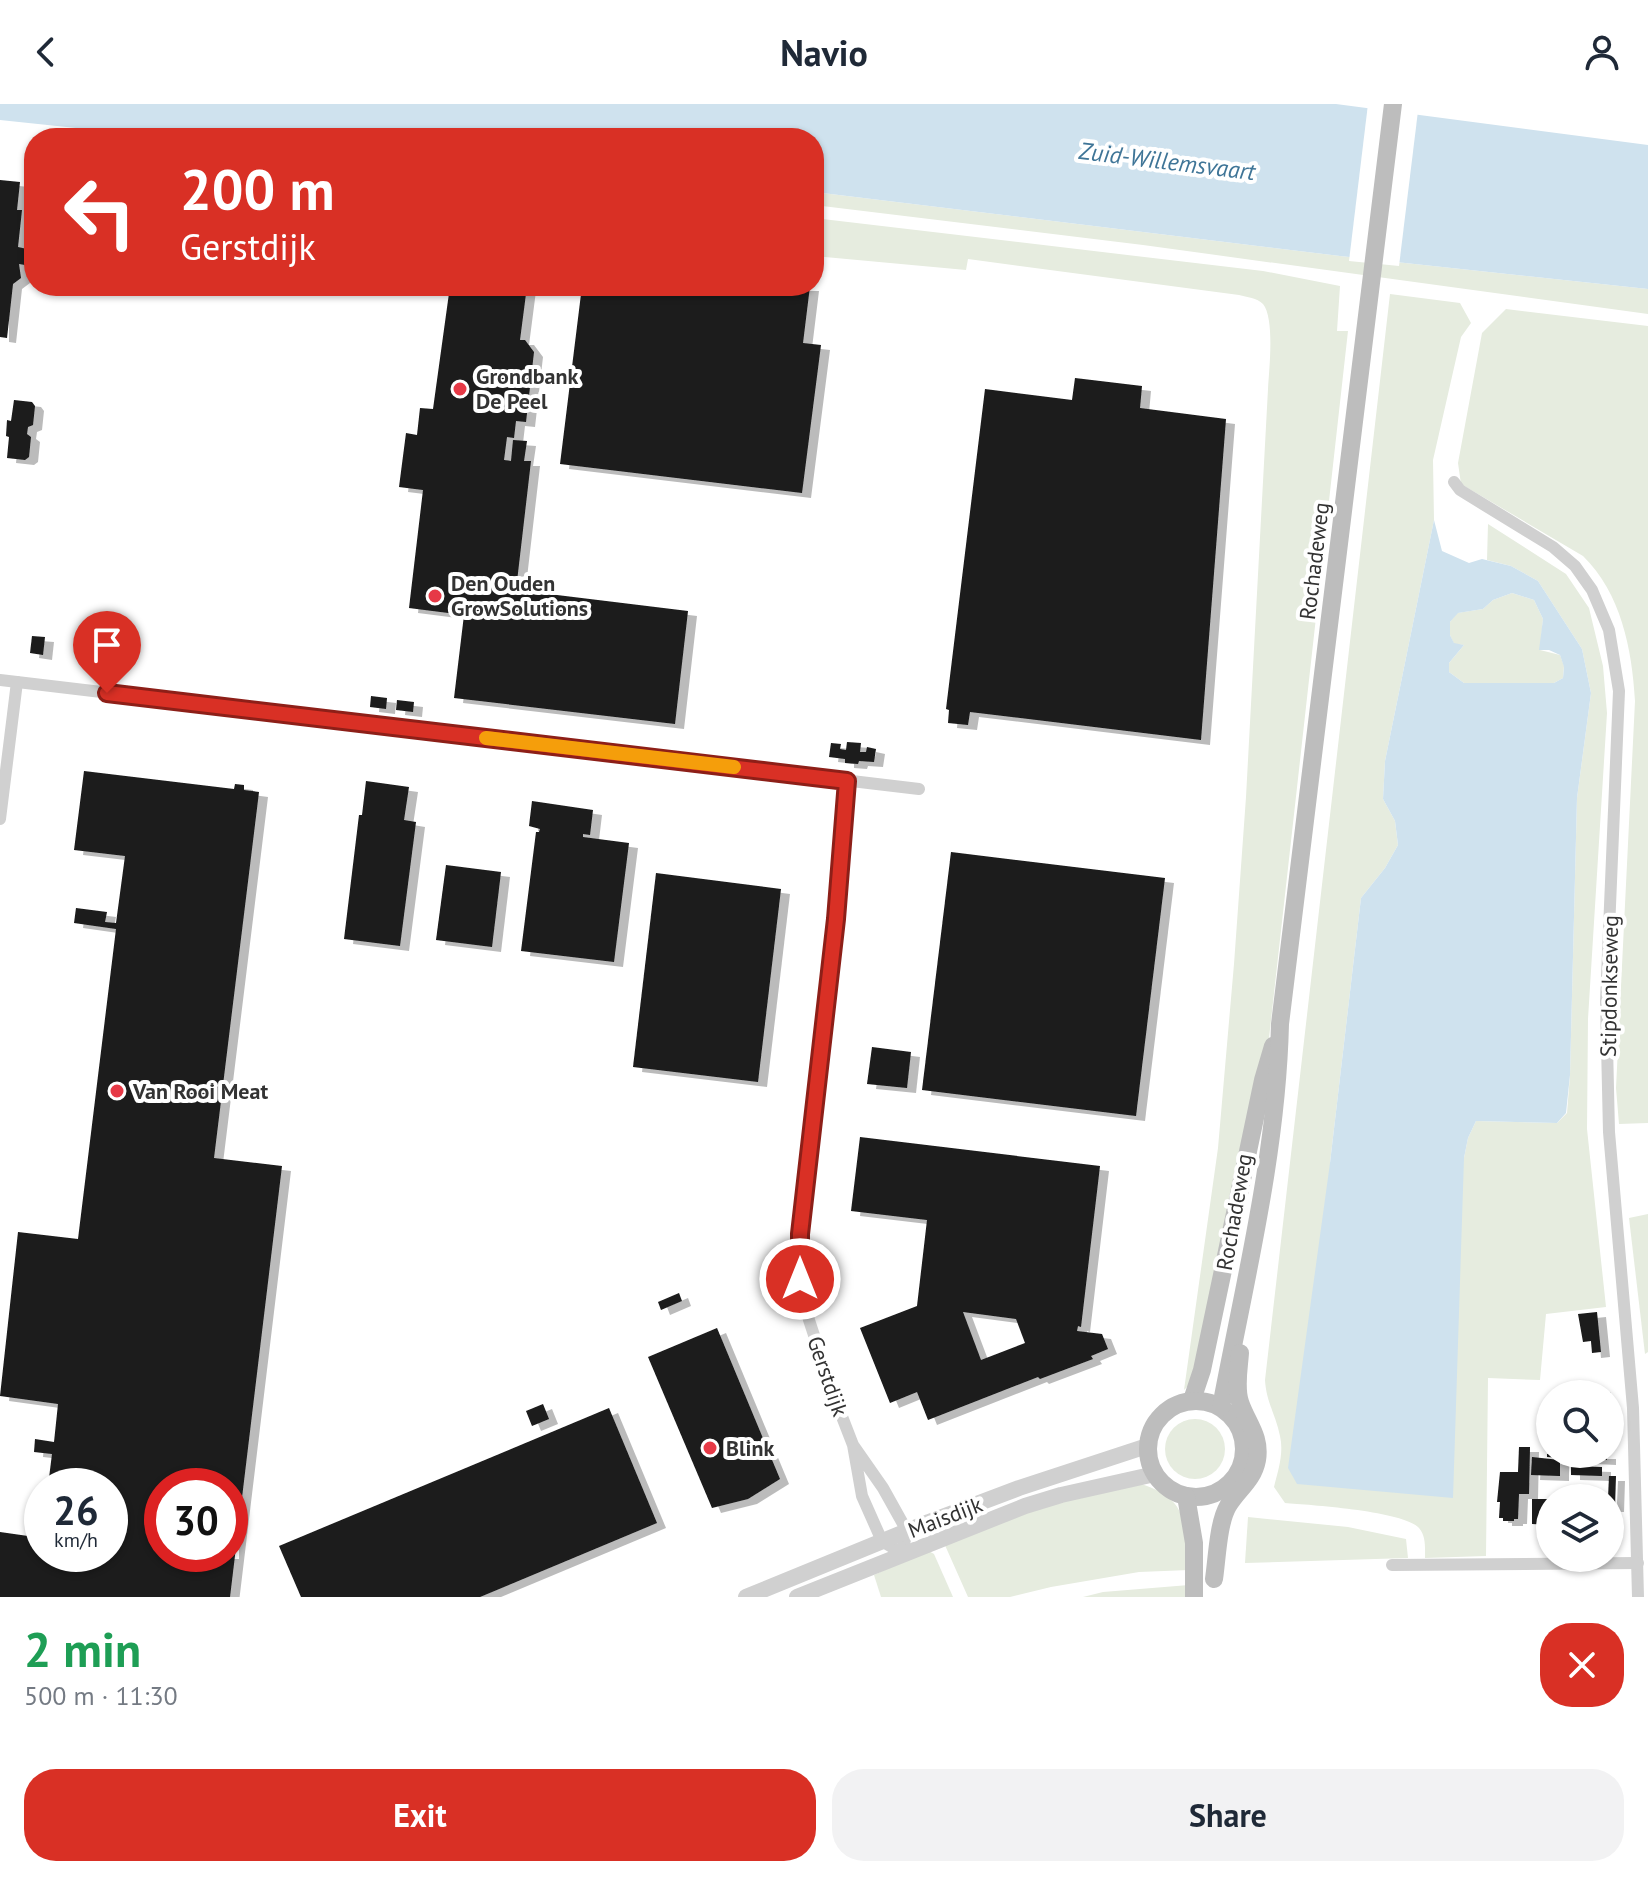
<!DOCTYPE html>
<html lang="en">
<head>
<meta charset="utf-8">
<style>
  body { margin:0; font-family:"PT Sans",sans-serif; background:#f2f2f3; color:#1f2937; height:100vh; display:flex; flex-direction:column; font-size:30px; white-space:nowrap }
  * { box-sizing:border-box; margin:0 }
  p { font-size:26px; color:#747a83 }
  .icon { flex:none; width:44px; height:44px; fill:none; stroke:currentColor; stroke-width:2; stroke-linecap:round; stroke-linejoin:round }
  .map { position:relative; height:1493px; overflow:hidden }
  .drawer { display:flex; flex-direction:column; background:#fff; flex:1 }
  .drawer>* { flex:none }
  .guide { position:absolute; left:24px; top:24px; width:800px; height:168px; border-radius:32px; box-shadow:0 2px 6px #0004; background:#d93025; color:#fff; overflow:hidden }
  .buttons { position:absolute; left:1536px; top:1276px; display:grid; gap:16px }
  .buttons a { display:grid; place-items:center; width:88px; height:88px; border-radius:50%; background:#fff; box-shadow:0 2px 6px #0004; font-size:40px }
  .speed { position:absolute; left:24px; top:1364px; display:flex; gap:16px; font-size:40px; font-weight:700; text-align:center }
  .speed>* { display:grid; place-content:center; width:104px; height:104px; border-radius:50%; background:#fff; box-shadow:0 2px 6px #0004; line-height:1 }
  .speed small { font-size:20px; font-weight:400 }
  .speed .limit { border:12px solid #d22; background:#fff; color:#111 }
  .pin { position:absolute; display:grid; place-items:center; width:68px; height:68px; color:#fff; margin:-82px -34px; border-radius:50% 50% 50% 0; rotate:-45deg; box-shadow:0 0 8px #0007 }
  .pin .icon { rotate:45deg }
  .me { position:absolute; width:88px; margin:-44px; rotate:0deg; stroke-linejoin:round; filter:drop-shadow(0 0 6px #0008) }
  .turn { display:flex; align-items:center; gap:28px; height:168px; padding:0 24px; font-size:36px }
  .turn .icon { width:104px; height:104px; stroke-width:2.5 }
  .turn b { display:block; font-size:56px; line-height:68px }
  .round { display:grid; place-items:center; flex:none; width:84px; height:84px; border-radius:32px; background:#f2f2f3 }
  .summary { display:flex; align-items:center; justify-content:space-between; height:136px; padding:0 24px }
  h1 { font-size:48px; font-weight:700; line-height:60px; color:#1e9e55 }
  .button { display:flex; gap:16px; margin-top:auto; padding:16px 24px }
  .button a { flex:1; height:92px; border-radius:32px; background:#d93025; color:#fff; font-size:32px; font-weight:700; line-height:92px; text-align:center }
  .button a+a { background:#f2f2f3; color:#1f2937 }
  header { display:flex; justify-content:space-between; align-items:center; height:104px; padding:0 24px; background:#fff; font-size:36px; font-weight:700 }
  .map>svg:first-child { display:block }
  .green { fill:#e6ecdf }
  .water { fill:#cfe2ee; fill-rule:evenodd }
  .pier { fill:#fff }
  .building { fill:#1a1a1a; fill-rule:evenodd; filter:url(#shadow) }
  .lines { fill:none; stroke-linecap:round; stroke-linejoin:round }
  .minor { stroke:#d0d0d0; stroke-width:12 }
  .tertiary { stroke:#d0d0d0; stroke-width:16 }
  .secondary { stroke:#bdbdbd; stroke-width:18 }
  .route-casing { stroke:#8d1f18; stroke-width:20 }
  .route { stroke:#d93025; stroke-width:14 }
  .slow { stroke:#f59e0b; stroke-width:14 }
  .poi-dot { fill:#e63946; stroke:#fff; stroke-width:3 }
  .labels { text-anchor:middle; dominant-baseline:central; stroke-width:8; stroke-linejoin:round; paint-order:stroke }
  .poi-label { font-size:22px; font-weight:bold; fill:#333; stroke:#fff; text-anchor:start }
  .street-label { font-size:22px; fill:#333; stroke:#fff }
  .water-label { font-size:24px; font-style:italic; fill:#3f7597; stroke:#fff }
</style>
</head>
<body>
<header><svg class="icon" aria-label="back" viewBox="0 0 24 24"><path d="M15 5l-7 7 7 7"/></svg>Navio<svg class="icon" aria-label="person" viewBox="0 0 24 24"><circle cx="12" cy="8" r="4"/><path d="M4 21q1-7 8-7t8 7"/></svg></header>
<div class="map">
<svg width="1648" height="1493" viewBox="0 0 1648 1493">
  <defs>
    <filter id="shadow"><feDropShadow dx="9" dy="5" stdDeviation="0" flood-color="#0004"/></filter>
  </defs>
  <rect width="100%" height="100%" fill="#fff"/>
  <!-- green -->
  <g class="green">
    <path d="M814 88 1340 152 1648 185V210L1143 141 814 101Z"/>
    <path d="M814 114 1263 167 1340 182 1337 227H1348L1269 934 1192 1278 1184 1286 1218 1044 1234 860 1246 693 1268 285C1269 266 1275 215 1263 200 1257 194 1247 193 1239 191L968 155 966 166 814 152Z"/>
    <path d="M1390 190 1460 199 1471 219 1461 233 1433 356 1434 416 1385 657 1383 695 1395 717 1398 741 1385 764 1361 794 1330 1059 1464 1054 1468 1034 1476 1017 1557 1019 1567 1009 1570 971 1577 694 1591 589 1582 545 1538 477 1511 462 1487 456 1488 420 1566 470 1589 504 1603 562 1607 609 1588 915 1587 1025 1606 1203 1546 1210 1540 1276 1488 1274 1486 1452 1425 1454C1425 1443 1426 1432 1419 1424 1404 1407 1311 1401 1285 1399L1274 1383C1278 1367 1284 1349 1280 1332 1276 1312 1266 1297 1265 1276Z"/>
    <path d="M1506 205 1648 222V1019L1619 1020 1616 984 1635 597C1632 545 1621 489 1583 452L1461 380 1458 359 1482 229Z"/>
    <path d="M1512 489 1534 496 1543 515 1540 546 1560 551 1564 562 1563 574 1554 579H1464L1449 568V559L1464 541 1454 540 1450 531V518L1457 509 1483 505 1493 496Z"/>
    <path d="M1648 1110V1248L1645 1250 1629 1114Z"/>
    <circle cx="1195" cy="1345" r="30"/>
    <path d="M1141 1380C1190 1395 1184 1421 1189 1466L1139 1468 1051 1483 1010 1493H968L944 1439 1066 1394Z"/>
    <path d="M1248 1413 1348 1423 1406 1435 1408 1454 1245 1459Z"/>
    <path d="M927 1446 934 1450 953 1493H881L874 1471Z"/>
    <path d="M1189 1481 1188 1493H1083L1103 1488Z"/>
  </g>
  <!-- water -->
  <g class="water">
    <path d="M0 0H1336L1648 41V185L1340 152 814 88V34H171L0 16Z"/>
    <path d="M1434 416 1442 447 1469 459 1482 455 1511 462 1538 477 1582 545 1591 589 1577 694 1570 971 1566 1009 1557 1019 1476 1017 1468 1034 1464 1054 1453 1394 1297 1380 1288 1364 1330 1059 1361 794 1385 764 1398 741 1395 717 1383 695 1385 657ZM1512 489 1534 496 1543 515 1539 546H1549L1560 551 1564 563 1563 574 1554 579H1464L1449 568V559L1464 541 1454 539 1450 531V518L1458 509 1483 505 1493 496Z"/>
  </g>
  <!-- pier -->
  <path class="pier" d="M1368 0 1418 7 1399 162 1349 157Z"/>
  <!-- building -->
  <g class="building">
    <path d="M0 76 20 78 17 106H22L18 143 27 145 25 161 19 160 21 174 13 180 7 234 0 233Z"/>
    <path d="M450 182H527L520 236H525L534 248 526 318 516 317 514 334 507 333 504 356 511 357 513 336 527 337 524 357H531L516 486 688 507 675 620 454 594 464 511 409 504 423 386 399 383 406 329 417 331 420 304 433 305Z"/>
    <path d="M582 182H810L803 239 821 241 802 389 560 360Z"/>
    <path d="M1075 274 1142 282 1140 304 1226 315 1201 636 970 608 968 621 948 619 949 606 946 605 985 285 1072 296Z"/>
    <path d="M14 296 32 298 35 302 33 321 28 323 27 330 31 333 29 353 25 356 7 354 9 333 6 332 7 316 11 317Z"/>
    <path d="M32 532 45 533 43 551 30 549Z"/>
    <path d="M371 592 387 594 386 605 370 603Z"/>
    <path d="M397 596 414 598 413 608 396 606Z"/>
    <path d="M847 638 861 639 860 648H866L867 643 876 645 874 658 859 657 858 660 845 659V655L829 653 831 639 841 640 840 645 846 646Z"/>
    <path d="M84 667 234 685 235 680 244 681V686L259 688 214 1054 282 1062 230 1493H0V1428L42 1434V1450H110V1382H48L52 1350 34 1348 35 1335 54 1338 58 1300 0 1292 18 1128 78 1135 116 825 74 819 76 804 107 808 105 818 116 819 125 752 74 746ZM162 1382H230V1450H162Z"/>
    <path d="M366 677 409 683 404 716 416 718 400 842 344 835 359 711H362Z"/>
    <path d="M532 697 593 706 590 731 583 730V733L629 739 614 858 521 847 536 728H539L540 725 529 722Z"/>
    <path d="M951 748 1165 774 1136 1012 922 986Z"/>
    <path d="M446 761 501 768 492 843 436 836Z"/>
    <path d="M656 769 781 785 758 978 633 963Z"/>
    <path d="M872 943 911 948 907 984 867 980Z"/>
    <path d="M860 1033 1100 1062 1081 1223 1078 1222 1077 1227 1102 1230 1108 1245 1091 1252 1093 1255 1040 1275 1038 1273 928 1316 917 1288 890 1299 860 1224 917 1202 927 1116 851 1107ZM963 1208 1016 1215 1025 1239 981 1256Z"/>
    <path d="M679 1189 682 1197 661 1206 658 1198Z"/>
    <path d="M1597 1208 1601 1248 1592 1249 1591 1237 1583 1238 1578 1210Z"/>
    <path d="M717 1224 780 1375 748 1395 712 1404 648 1253Z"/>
    <path d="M1602 1283V1290H1575V1285Z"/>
    <path d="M543 1300 549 1315 532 1322 526 1307Z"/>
    <path d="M609 1304 657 1419 480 1493H301L279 1442Z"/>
    <path d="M1519 1343H1530L1529 1390H1519L1518 1415H1514V1417H1503V1414H1499L1500 1398H1497L1500 1368H1518Z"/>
    <path d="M1547 1350H1607V1356L1547 1353Z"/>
    <path d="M1532 1353 1560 1356V1372L1531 1371Z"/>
    <path d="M1571 1362 1602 1363V1372L1571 1371Z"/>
    <path d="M1609 1372H1616L1615 1403H1610L1608 1394Z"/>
    <path d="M1532 1395H1550V1421L1532 1420Z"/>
  </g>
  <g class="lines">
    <!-- minor -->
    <g class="minor">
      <path d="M1454 378 1460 386 1553 443 1575 462 1592 486 1609 526 1619 587 1606 897 1609 1028 1633 1304 1638 1493"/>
      <path d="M0 576 919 685"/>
      <path d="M847 677 836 815 800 1130V1175L809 1216 834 1292 853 1341 862 1392 882 1437 902 1449 907 1427 883 1384 853 1341"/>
      <path d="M0 715 17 578"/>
      <path d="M1392 1461 1638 1459"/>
    </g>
    <!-- tertiary -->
    <g class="tertiary">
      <path d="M746 1493 929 1418 1019 1384 1147 1342"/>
      <path d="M797 1493 1025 1402 1061 1391 1155 1370"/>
    </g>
    <!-- secondary -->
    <g class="secondary">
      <path d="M1192 1296 1202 1266 1263 976 1273 942"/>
      <circle cx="1196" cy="1345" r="48"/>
      <path d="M1221 1303C1245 1176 1277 1049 1280 920L1393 0"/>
      <path d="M1186 1392 1194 1439V1493"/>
      <path d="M1214 1475C1217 1455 1218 1419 1228 1402 1238 1385 1253 1377 1257 1356 1261 1332 1247 1319 1240 1298 1235 1283 1239 1264 1240 1249"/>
    </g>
  </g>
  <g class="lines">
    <defs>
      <path id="route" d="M107 589 847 677 836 815 800 1130V1175"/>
    </defs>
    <!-- route casing -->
    <use href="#route" class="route-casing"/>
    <!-- route -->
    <use href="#route" class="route"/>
    <!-- slow -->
    <path class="slow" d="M486 634 734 663"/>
  </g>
  <!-- markers -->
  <g class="poi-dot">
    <circle cx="460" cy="285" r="8"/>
    <circle cx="435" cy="492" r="8"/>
    <circle cx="117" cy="987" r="8"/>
    <circle cx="710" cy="1344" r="8"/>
  </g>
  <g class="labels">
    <!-- poi labels -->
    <g class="poi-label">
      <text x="476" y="272">Grondbank<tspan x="476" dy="25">De Peel</tspan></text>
      <text x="451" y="479">Den Ouden<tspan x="451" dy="25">GrowSolutions</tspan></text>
      <text x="133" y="987">Van Rooi Meat</text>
      <text x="726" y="1344">Blink</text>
    </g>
    <!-- street labels -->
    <g class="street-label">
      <text transform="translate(1314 457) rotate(-83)">Rochadeweg</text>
      <text transform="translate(1609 882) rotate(-89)">Stipdonkseweg</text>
      <text transform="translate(1234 1108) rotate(-80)">Rochadeweg</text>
      <text transform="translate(828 1272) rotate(71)">Gerstdijk</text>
      <text transform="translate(945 1413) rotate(-21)">Maisdijk</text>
    </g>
    <!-- water labels -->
    <g class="water-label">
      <text transform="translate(1167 57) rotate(7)">Zuid-Willemsvaart</text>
    </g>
  </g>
</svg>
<div class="buttons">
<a><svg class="icon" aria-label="search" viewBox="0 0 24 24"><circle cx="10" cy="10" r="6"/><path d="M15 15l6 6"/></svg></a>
<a><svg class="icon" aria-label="layers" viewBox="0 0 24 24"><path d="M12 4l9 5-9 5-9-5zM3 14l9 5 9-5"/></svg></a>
</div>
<div class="speed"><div>26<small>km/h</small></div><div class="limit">30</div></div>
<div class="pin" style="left:107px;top:589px;background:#d93025"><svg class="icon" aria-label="arrive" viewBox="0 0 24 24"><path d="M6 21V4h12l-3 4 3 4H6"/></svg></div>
<svg class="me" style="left:800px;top:1175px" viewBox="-20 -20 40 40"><circle r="17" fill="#d93025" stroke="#fff" stroke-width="3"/><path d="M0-11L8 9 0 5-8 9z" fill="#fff"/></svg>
<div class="guide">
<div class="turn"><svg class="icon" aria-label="left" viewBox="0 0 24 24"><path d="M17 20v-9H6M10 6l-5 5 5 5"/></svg><div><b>200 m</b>Gerstdijk</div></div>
</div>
</div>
<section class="drawer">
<div class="summary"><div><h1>2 min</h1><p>500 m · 11:30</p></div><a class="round" style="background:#d93025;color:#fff"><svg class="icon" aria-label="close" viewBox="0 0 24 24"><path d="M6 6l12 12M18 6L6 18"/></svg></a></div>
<div class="button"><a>Exit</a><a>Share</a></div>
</section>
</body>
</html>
